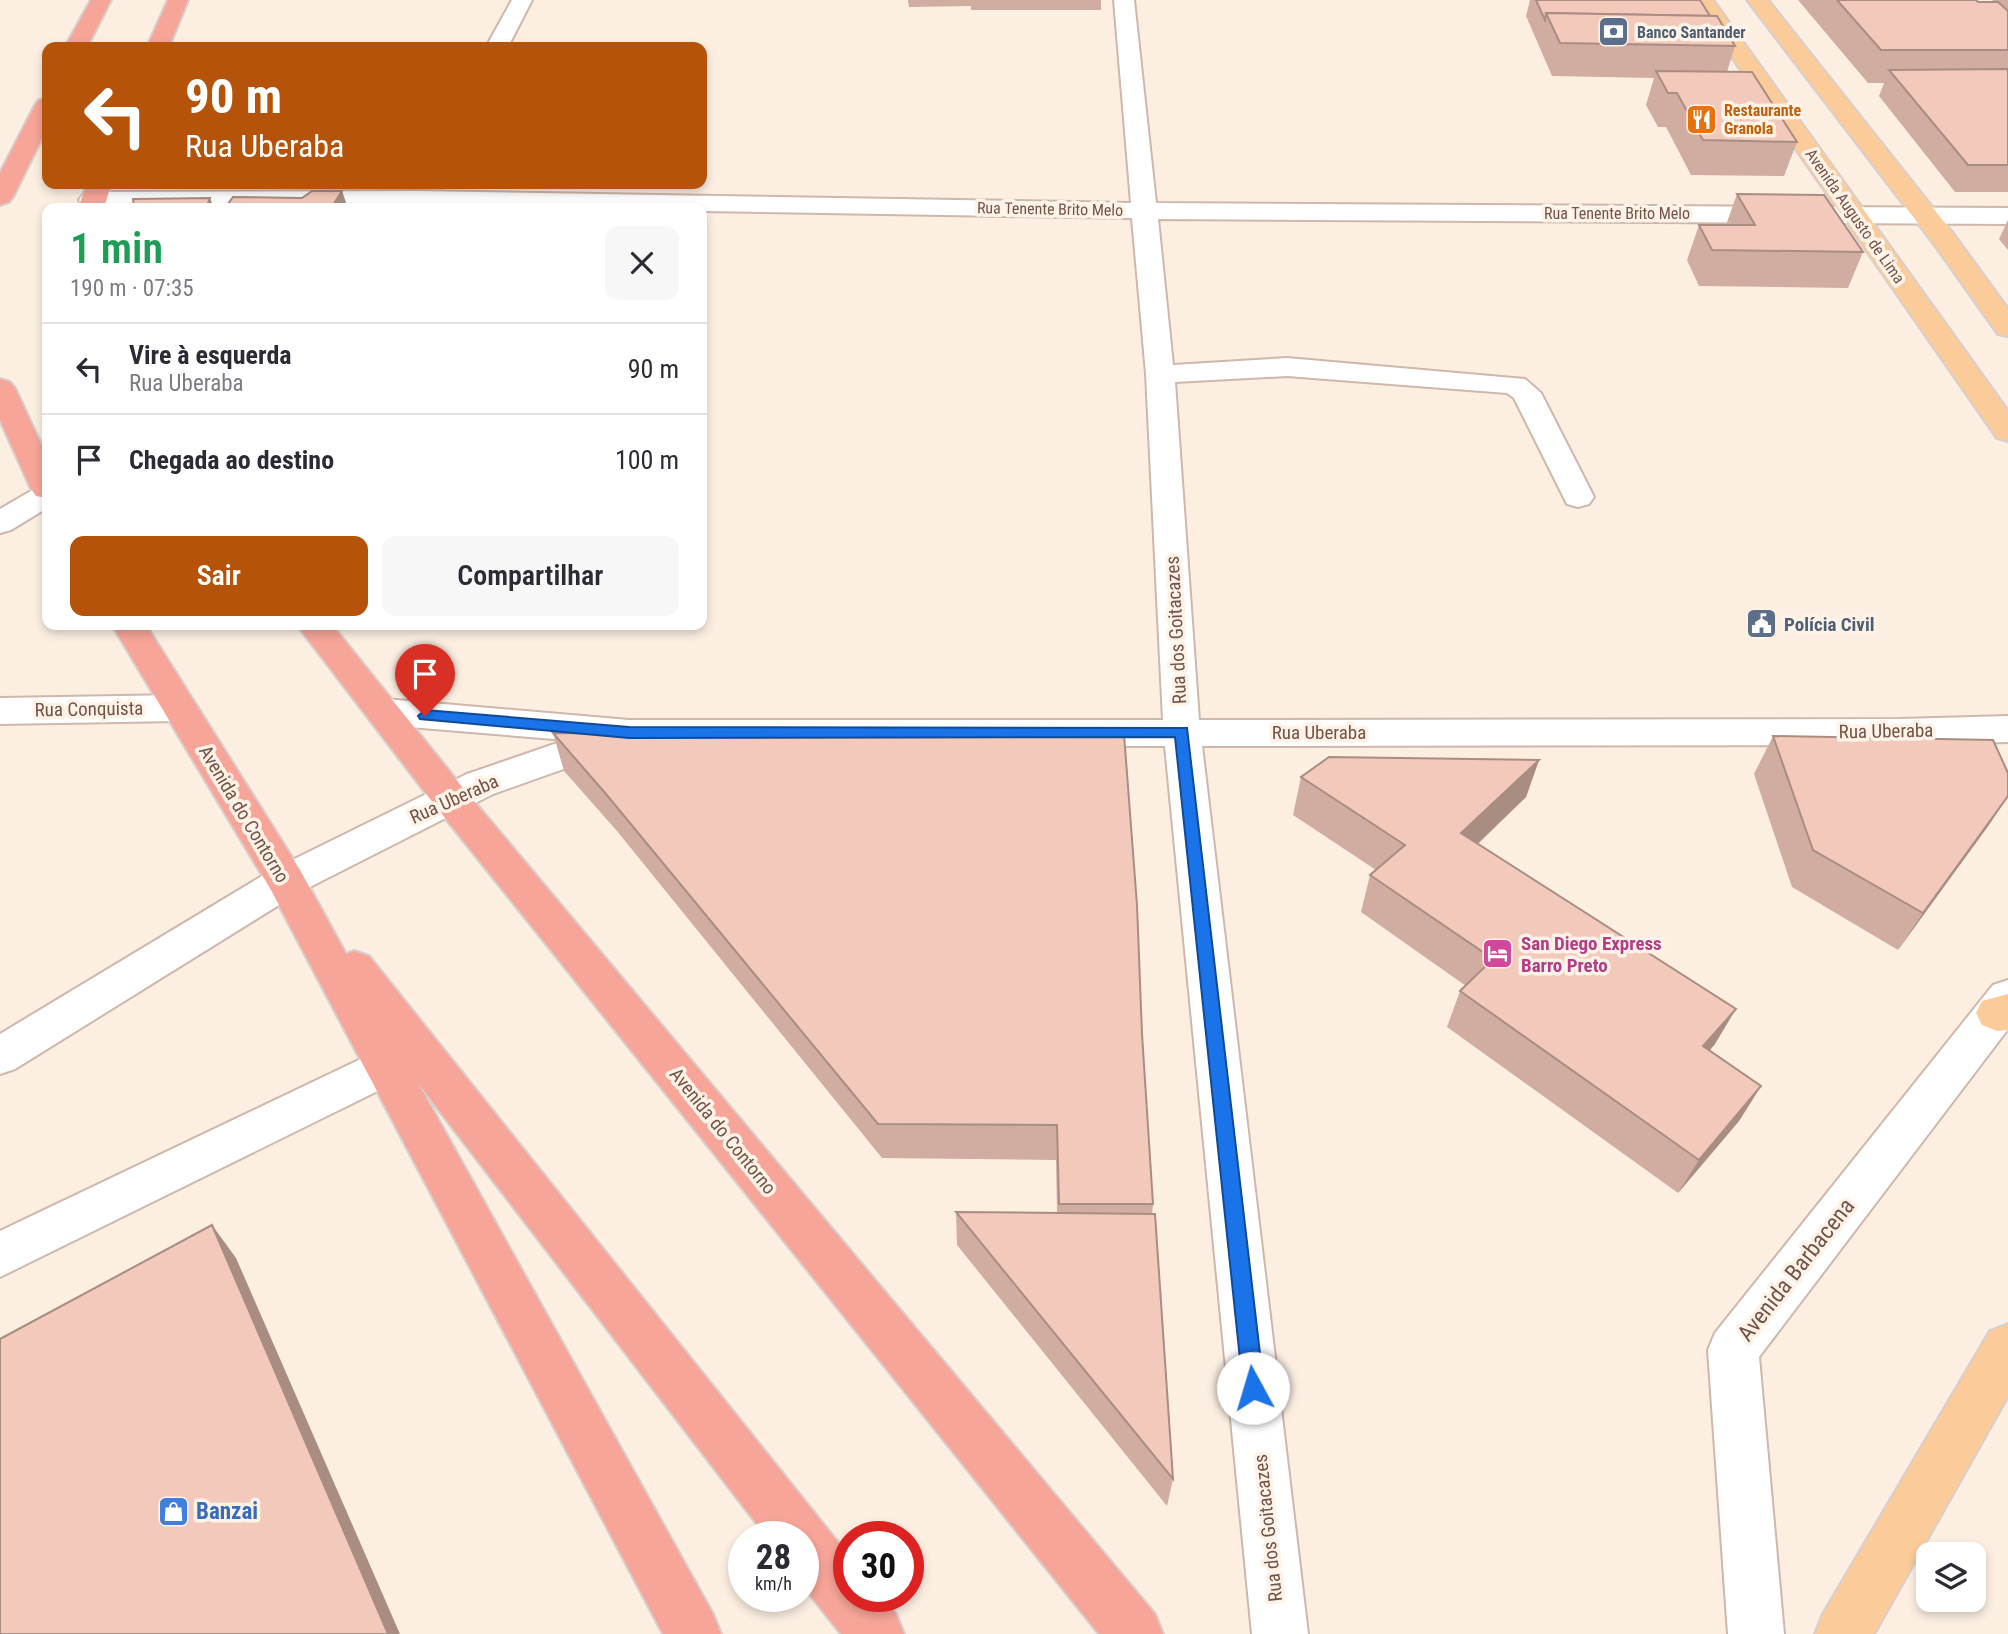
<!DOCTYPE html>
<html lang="pt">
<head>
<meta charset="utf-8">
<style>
  body { margin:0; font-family:"Roboto Condensed",sans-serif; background:#f7f7f7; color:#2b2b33; height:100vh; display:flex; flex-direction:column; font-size:26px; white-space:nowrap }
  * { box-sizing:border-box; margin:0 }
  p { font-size:23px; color:#7c7c81 }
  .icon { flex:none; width:38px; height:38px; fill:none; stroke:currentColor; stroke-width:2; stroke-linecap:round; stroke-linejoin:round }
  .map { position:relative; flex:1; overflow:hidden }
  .drawer { position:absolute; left:42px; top:203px; width:665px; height:427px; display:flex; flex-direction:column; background:#fff; border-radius:14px; box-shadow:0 4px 10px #0003 }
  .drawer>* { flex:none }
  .guide { position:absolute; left:42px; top:42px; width:665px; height:147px; border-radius:14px; box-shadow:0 4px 10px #0003; background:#b45309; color:#fff; overflow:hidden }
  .tools { position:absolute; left:1916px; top:1542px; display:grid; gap:14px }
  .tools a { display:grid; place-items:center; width:70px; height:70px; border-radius:14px; background:#fff; box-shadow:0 4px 10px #0003; font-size:35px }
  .speed { position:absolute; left:728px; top:1521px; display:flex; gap:14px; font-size:35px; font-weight:700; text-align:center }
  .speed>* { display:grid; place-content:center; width:91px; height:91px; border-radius:50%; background:#fff; box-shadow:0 4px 10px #0003; line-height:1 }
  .speed small { font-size:18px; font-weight:400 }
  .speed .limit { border:10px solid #d22; background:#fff; color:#111 }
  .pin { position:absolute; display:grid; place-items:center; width:60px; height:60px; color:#fff; margin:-72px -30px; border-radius:50% 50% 50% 0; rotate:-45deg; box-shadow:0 0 7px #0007 }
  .pin .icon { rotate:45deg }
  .me { position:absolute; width:77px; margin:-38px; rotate:354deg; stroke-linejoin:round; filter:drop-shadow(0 0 5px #0008) }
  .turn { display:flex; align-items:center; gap:24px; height:147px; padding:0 28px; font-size:32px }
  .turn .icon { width:91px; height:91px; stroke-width:2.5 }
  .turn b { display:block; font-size:49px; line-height:60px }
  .round { display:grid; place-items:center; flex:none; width:74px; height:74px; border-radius:14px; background:#f7f7f7 }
  .headline { display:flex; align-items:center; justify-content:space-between; height:119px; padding:0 28px }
  h1 { font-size:42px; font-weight:600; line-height:52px; color:#1e9e55 }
  .primary-button { display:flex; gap:14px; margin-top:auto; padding:14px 28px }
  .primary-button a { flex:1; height:80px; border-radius:14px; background:#b45309; color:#fff; font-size:28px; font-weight:600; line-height:80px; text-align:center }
  .primary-button a+a { background:#f7f7f7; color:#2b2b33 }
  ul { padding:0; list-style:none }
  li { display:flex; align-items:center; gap:21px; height:91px; padding:0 28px; border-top:2px solid #e1e1e2 }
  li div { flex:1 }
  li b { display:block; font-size:26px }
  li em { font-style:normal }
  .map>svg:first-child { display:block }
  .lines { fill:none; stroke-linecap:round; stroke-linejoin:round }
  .minor-casing { stroke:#cfb7ac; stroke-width:4 }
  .major-casing { stroke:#d8cfcc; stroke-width:4 }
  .highway-casing { stroke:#d8cfcc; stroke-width:4 }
  .minor { fill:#fff; fill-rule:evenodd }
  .major { fill:#fbcb9a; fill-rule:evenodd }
  .highway { fill:#f7a598; fill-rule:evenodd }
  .wall { fill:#d0ada0 }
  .shaded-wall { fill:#a98d82 }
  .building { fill:#f2c9ba; stroke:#a98d82; stroke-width:2 }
  .route { fill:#1a73e8; stroke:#114b97; stroke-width:2 }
  .labels { text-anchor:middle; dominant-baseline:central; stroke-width:7; stroke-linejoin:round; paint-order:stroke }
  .far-service-label { font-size:16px; font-weight:bold; fill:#4e5e75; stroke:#fff3e8; text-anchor:start }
  .far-food-label { font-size:16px; font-weight:bold; fill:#c56008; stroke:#fff3e8; text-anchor:start }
  .far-street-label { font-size:16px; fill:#745349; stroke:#fff3e8 }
  .service-label { font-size:19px; font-weight:bold; fill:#4e5e75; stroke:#fff3e8; text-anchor:start }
  .street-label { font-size:19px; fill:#745349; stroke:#fff3e8 }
  .hotel-label { font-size:19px; font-weight:bold; fill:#b23c85; stroke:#fff3e8; text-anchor:start }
  .near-street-label { font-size:23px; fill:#745349; stroke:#fff3e8 }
  .near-shop-label { font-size:23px; font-weight:bold; fill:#366cbe; stroke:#fff3e8; text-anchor:start }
</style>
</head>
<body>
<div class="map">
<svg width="2008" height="1634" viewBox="0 0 2008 1634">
  <rect width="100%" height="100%" fill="#fcefe2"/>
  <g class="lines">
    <defs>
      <g id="minor">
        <path d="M512 0H532L508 47H486Z"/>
        <path d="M1114 0H1134L1156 203 2008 208V224L1158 219 1173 365 1287 358 1525 379 1541 393 1594 497 1589 504 1578 507 1567 504 1514 398 1507 393 1287 376 1175 382 1199 720 1900 719 2008 716V742L1900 745 1202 746 1308 1634H1252L1165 746 622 745 620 749 493 794 300 892 15 1069 0 1074V1034L272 870 467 774 566 740 385 725 372 721 367 712 372 703 385 699 629 720H1163L1146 374 1132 218 702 211V208H92L83 205 79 200 83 195 92 192 418 191 1131 203Z"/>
        <path d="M47 485V508L11 530 0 533V509L36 488Z"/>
        <path d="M179 695 192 699 197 708 192 717 179 721 0 724V698Z"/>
        <path d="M2008 980V1029L1759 1357 1784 1634H1728L1708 1350 1715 1333 1993 985Z"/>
        <path d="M386 1047 402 1053 408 1066 402 1079 0 1277V1231Z"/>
      </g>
      <g id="major">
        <path d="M1692 0H1713L2008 411V441L1997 438Z"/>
        <path d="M1747 0H1768L1952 232 2008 309V336L1998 334 1934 244Z"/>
        <path d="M2008 994V1030L1997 1031 1982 1025 1976 1013 1982 1001Z"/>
        <path d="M2008 1324V1396L1874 1634H1815L1823 1614 1990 1331Z"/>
      </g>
      <g id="highway">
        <path d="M91 0H111L87 47H65Z"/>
        <path d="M168 0H188L169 47H147Z"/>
        <path d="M47 98V128L13 197 9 202 0 205V173L35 105 39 100Z"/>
        <path d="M87 184H111L104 208H78Z"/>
        <path d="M0 379 10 382 15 388 47 457V498L36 496 31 489 0 420Z"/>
        <path d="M112 625H146L300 870 346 954 354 951 369 956 849 1556V1596H881L896 1614 904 1634H841L803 1586V1536H766L418 1083 713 1614 721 1634H663L271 890Z"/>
        <path d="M297 625H332L463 788 1155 1614 1163 1634H1099L437 808Z"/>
      </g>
    </defs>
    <!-- minor casing -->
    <use href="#minor" class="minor-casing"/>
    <!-- major casing -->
    <use href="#major" class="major-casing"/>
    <!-- highway casing -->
    <use href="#highway" class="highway-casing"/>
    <!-- minor -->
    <use href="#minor" class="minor"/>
    <!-- major -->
    <use href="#major" class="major"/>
    <!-- highway -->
    <use href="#highway" class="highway"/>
  </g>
  <!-- wall -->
  <g class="wall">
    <path d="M908 0H1101V10H971V6L909 7Z"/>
    <path d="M1530 0H1700L1710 16 1735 46 1727 72 1797 142 1784 176 1691 175 1666 127H1658L1646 105 1654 78 1552 76 1526 16Z"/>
    <path d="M1798 0H1976L1978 2H1994L1992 0H2008V192H1955L1879 96 1884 83H1868Z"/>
    <path d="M1737 194 1863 252 1848 288 1699 286 1687 260 1699 225H1726Z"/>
    <path d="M2008 220V250L1999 239Z"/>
    <path d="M553 733 1142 1034 1153 1204 1152 1214 1173 1479 1167 1506 957 1245 956 1212 1057 1213 1056 1160 882 1158 617 831 564 771Z"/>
    <path d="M1773 736 2008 796 1898 950 1792 887 1754 774Z"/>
    <path d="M1539 760 1526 797 1478 844 1715 1044 1710 1050 1761 1086 1739 1121 1678 1193 1447 1027 1460 991 1466 986 1361 912 1370 875 1376 870 1293 815 1301 777Z"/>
  </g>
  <!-- shaded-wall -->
  <g class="shaded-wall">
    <path d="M342 191 348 208H331Z"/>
    <path d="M210 198 214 208H206Z"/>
    <path d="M1539 760 1526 797 1450 870 1461 833Z"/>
    <path d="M2008 796 1989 825 1898 950 1923 913Z"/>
    <path d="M1736 1009 1715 1044 1683 1081 1703 1046Z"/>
    <path d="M1761 1086 1739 1121 1678 1193 1699 1160Z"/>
    <path d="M212 1225 236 1258 400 1634H388Z"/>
  </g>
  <!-- building -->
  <g class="building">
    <path d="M1536 0H1700L1710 16 1546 13 1545 20Z"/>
    <path d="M1837 0H1976L1978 2H1998L2008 11V50H1881Z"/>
    <path d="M1546 13 1717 16 1735 46 1560 43Z"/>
    <path d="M2008 69V165H1968L1889 70Z"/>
    <path d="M1656 71 1752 72 1797 142 1703 140 1677 93H1668Z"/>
    <path d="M312 191H342L331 208H225L233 197 302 198Z"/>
    <path d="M1737 194 1824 195 1863 252 1712 250 1699 225H1755Z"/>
    <path d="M210 198 206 208H134L133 199Z"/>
    <path d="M553 733 1124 734 1137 905 1142 1034 1153 1204H1059L1057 1125 878 1124 606 794Z"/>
    <path d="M1773 736 1993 740 2008 773V796L1923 913 1813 850Z"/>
    <path d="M1329 757 1539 760 1461 833 1736 1009 1703 1046 1761 1086 1699 1160 1460 991 1493 959 1370 875 1405 845 1301 777Z"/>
    <path d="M956 1212 1155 1214 1173 1479Z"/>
    <path d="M212 1225 388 1634H0V1339Z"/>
  </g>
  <!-- route -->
  <path class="route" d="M425 710 629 727 1187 728 1264 1388 1261 1395 1253 1398 1246 1395 1243 1388 1175 737 629 738 420 719 418 716Z"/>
  <!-- icons -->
  <defs>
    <symbol id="bank-square" viewBox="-11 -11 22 22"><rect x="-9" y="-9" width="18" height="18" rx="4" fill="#5c6f8a" stroke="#fff3e8"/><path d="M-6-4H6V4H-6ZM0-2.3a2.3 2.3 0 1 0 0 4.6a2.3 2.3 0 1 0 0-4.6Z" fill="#fff"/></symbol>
    <symbol id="restaurant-square" viewBox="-11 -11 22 22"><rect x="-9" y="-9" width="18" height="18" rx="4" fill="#e8710a" stroke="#fff3e8"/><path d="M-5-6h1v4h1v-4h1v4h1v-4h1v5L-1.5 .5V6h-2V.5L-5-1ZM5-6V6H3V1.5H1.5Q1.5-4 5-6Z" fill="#fff"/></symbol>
    <symbol id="civic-square" viewBox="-11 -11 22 22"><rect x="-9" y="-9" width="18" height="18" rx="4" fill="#5c6f8a" stroke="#fff3e8"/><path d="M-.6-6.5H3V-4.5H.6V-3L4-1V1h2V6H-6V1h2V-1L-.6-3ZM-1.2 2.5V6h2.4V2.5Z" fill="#fff"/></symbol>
    <symbol id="hotel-square" viewBox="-11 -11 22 22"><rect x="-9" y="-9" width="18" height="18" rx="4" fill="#d1479c" stroke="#fff3e8"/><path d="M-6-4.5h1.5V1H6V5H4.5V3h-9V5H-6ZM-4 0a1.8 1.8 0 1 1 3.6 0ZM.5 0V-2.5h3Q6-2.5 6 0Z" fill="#fff"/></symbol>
    <symbol id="shop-square" viewBox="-11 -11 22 22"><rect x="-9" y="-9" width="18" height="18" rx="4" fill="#3f7fe0" stroke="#fff3e8"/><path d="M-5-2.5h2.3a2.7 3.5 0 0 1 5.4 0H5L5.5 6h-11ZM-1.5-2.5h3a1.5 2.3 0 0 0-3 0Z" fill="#fff"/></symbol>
  </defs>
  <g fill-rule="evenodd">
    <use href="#bank-square" x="1596" y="14" width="35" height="35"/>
    <use href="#restaurant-square" x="1684" y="102" width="35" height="35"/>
    <use href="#civic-square" x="1744" y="606" width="35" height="35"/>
    <use href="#hotel-square" x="1480" y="936" width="35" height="35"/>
    <use href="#shop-square" x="156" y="1494" width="35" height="35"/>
  </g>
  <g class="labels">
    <!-- far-service labels -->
    <g class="far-service-label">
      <text x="1637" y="32">Banco Santander</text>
    </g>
    <!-- far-food labels -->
    <g class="far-food-label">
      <text x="1724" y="110">Restaurante<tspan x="1724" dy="18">Granola</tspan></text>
    </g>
    <!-- far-street labels -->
    <g class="far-street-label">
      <text transform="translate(1050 209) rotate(1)">Rua Tenente Brito Melo</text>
      <text x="1617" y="213">Rua Tenente Brito Melo</text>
      <text transform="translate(1855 216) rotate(55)">Avenida Augusto de Lima</text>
    </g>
    <!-- service labels -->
    <g class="service-label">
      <text x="1784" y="624">Polícia Civil</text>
    </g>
    <!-- street labels -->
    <g class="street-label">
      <text transform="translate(1176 630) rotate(-93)">Rua dos Goitacazes</text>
      <text transform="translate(89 709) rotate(-1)">Rua Conquista</text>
      <text transform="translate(1886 731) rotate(-1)">Rua Uberaba</text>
      <text x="1319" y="732">Rua Uberaba</text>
      <text transform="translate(454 799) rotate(-24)">Rua Uberaba</text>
      <text transform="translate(244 814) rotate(59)">Avenida do Contorno</text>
      <text transform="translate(723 1131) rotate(51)">Avenida do Contorno</text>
      <text transform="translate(1268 1528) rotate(-96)">Rua dos Goitacazes</text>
    </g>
    <!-- hotel labels -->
    <g class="hotel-label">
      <text x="1521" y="943">San Diego Express<tspan x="1521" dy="22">Barro Preto</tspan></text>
    </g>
    <!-- near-street labels -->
    <g class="near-street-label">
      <text transform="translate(1796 1270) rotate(-52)">Avenida Barbacena</text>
    </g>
    <!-- near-shop labels -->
    <g class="near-shop-label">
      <text x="196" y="1511">Banzai</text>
    </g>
  </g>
</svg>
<div class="tools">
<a><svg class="icon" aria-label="layers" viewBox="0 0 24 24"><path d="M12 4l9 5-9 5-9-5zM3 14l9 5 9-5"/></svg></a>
</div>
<div class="speed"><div>28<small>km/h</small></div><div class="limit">30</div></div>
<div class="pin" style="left:425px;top:716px;background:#d93025"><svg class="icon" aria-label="arrive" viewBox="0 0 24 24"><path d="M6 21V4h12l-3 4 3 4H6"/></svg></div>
<svg class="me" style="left:1253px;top:1388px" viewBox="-20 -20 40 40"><circle r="19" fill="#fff"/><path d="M0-13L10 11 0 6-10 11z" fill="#1a73e8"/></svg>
<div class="guide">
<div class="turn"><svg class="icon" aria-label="left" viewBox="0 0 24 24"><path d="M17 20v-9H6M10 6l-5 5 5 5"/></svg><div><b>90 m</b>Rua Uberaba</div></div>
</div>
<section class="drawer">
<div class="headline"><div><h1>1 min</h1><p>190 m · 07:35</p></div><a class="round"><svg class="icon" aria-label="close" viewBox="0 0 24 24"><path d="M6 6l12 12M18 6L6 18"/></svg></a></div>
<ul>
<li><svg class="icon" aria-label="left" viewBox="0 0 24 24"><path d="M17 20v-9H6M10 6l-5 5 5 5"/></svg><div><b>Vire à esquerda</b><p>Rua Uberaba</p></div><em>90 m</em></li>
<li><svg class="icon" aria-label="arrive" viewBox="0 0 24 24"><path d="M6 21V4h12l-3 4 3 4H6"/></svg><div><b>Chegada ao destino</b></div><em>100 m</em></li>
</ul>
<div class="primary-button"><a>Sair</a><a>Compartilhar</a></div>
</section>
</div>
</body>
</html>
